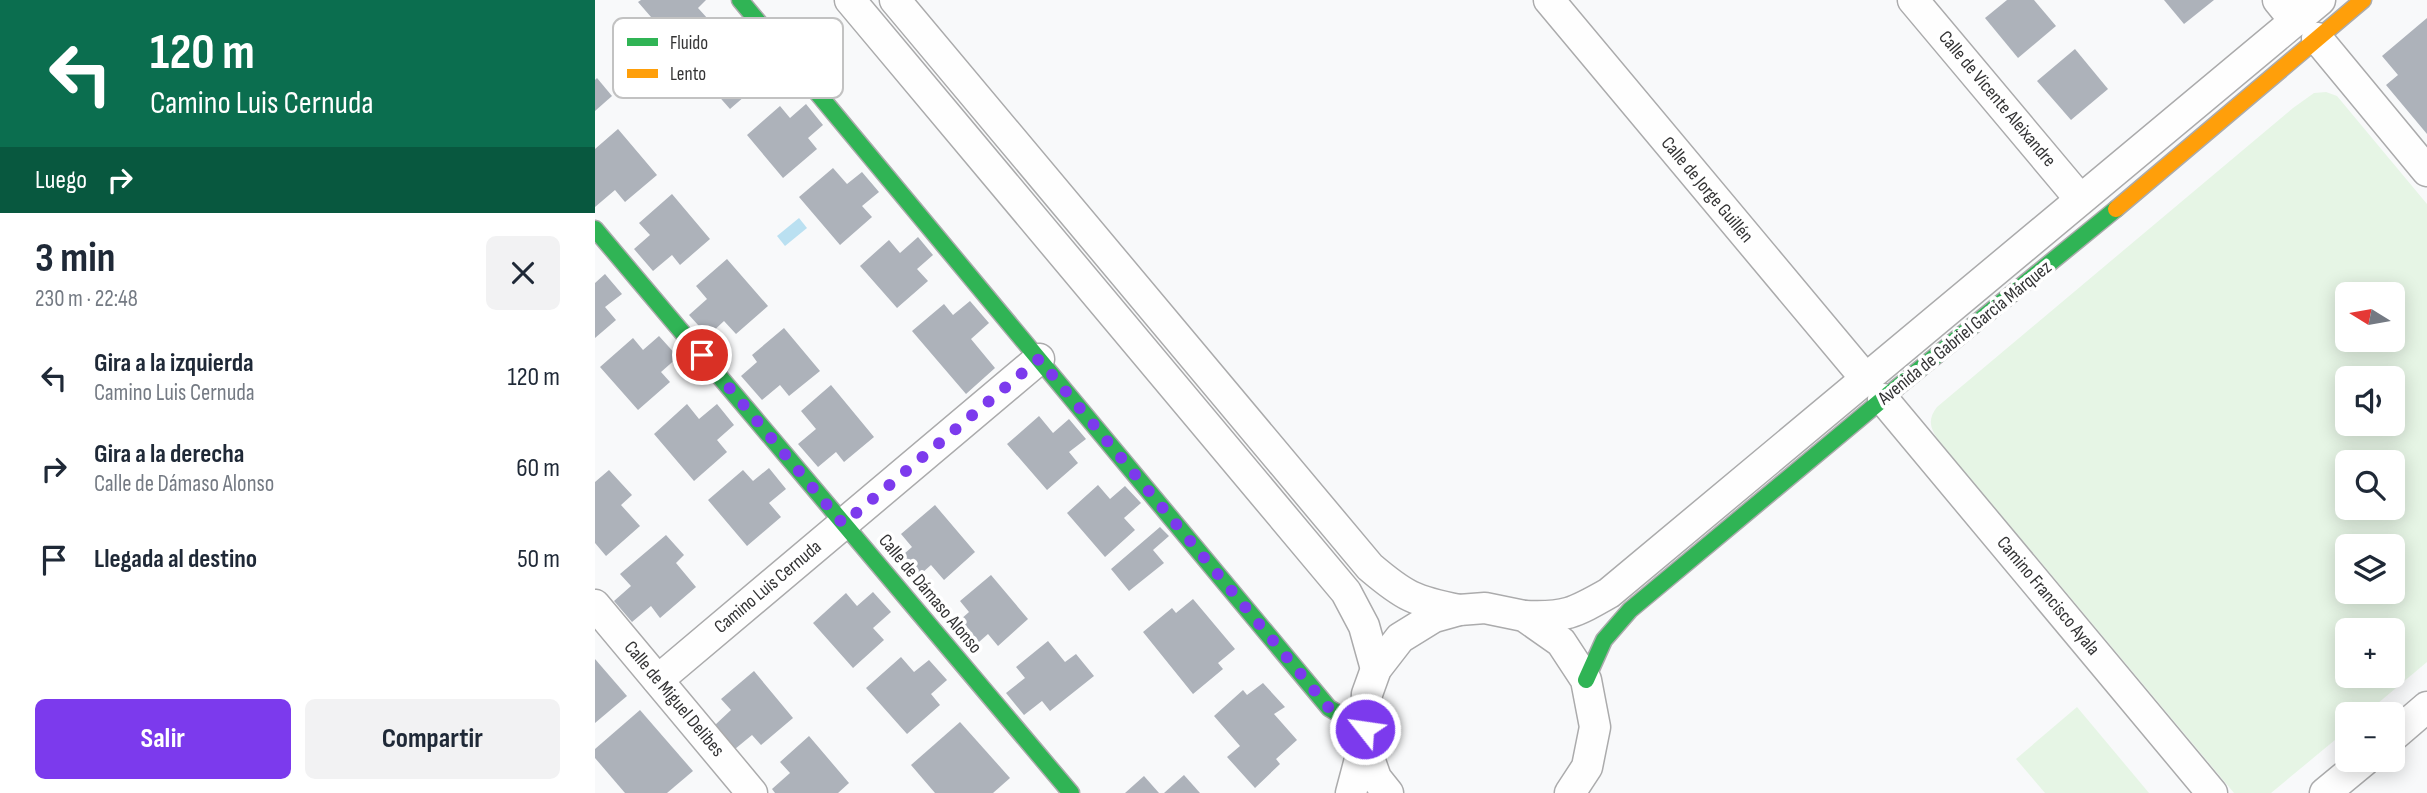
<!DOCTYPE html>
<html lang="es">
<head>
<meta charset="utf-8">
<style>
  body { margin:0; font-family:"Sofia Sans Condensed",sans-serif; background:#f2f2f3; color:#1f2937; height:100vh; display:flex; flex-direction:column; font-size:26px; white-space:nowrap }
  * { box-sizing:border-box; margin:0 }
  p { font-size:23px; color:#747a83 }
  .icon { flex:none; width:38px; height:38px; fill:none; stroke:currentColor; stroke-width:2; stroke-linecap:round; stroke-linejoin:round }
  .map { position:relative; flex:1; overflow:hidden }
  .sheet { display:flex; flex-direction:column; background:#fff; width:595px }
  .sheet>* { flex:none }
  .top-card { background:#0b6e4f; color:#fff; overflow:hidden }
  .needle { width:46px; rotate:281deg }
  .controls { position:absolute; left:1740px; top:282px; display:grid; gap:14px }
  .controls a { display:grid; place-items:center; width:70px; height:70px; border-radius:10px; background:#fff; box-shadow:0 4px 18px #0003; font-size:35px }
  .pin { position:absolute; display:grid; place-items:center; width:60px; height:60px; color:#fff; margin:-30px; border:4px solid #fff; border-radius:50%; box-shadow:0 2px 7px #0007 }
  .me { position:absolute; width:77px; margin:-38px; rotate:300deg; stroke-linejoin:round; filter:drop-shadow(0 0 5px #0008) }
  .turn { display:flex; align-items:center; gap:24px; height:147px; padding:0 35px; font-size:32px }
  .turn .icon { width:91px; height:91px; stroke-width:2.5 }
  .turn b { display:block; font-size:49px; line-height:60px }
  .then { display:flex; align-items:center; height:66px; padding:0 35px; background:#0003; gap:14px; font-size:26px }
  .round { display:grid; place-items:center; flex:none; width:74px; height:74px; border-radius:10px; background:#f2f2f3 }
  .headline { display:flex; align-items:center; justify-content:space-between; height:119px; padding:0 35px }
  h1 { font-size:42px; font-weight:700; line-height:52px }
  .primary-button { display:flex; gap:14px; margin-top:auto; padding:14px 35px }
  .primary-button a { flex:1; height:80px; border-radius:10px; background:#7c3aed; color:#fff; font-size:28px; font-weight:700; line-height:80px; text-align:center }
  .primary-button a+a { background:#f2f2f3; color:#1f2937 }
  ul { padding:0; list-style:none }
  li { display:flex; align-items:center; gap:21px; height:91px; padding:0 35px }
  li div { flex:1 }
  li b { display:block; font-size:26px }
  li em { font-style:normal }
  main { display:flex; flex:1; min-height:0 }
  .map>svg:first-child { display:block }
  .green { fill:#e6f5e5; fill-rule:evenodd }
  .water { fill:#bae0f1 }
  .building { fill:#adb2ba }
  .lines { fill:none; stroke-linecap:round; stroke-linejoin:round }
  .street-casing { stroke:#ababac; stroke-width:33 }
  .fast-casing { stroke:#ababac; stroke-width:19 }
  .slow-casing { stroke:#ababac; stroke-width:19 }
  .street { stroke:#fefefe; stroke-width:30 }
  .fast { stroke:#30b455; stroke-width:16 }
  .slow { stroke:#ff9f0a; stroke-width:16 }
  .route { stroke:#7c3aed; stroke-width:12; stroke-dasharray:0 21.6 }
  .labels { text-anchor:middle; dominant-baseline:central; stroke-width:7; stroke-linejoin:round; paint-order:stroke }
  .street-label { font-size:19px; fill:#343435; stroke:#fff }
  .key { fill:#fff; stroke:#c2c2c2; stroke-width:2 }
  .key-label { font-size:19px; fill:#343435 }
</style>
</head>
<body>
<main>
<section class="sheet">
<div class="top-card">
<div class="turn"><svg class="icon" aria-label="left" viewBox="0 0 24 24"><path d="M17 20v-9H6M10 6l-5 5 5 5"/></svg><div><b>120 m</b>Camino Luis Cernuda</div></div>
<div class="then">Luego<svg class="icon" aria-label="right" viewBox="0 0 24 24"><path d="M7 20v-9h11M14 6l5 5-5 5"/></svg></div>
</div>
<div class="headline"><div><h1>3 min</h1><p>230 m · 22:48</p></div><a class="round"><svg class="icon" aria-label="close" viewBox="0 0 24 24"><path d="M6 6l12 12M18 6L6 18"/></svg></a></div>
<ul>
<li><svg class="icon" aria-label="left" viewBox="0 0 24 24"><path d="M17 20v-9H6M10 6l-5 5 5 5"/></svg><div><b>Gira a la izquierda</b><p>Camino Luis Cernuda</p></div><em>120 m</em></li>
<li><svg class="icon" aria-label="right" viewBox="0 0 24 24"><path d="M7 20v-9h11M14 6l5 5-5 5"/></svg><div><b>Gira a la derecha</b><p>Calle de Dámaso Alonso</p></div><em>60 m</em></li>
<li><svg class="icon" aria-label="arrive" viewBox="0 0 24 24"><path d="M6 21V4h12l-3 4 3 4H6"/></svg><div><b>Llegada al destino</b></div><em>50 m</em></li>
</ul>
<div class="primary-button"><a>Salir</a><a>Compartir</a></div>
</section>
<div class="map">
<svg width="1832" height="793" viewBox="0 0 1832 793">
  <rect width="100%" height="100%" fill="#f8f9fa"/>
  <!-- green -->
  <g class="green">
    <path d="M1731 92 1742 96 1832 204V662L1770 714H1752V730L1676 793H1639L1345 442C1335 429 1332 420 1342 407L1698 108 1719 93ZM1752 294H1797V340H1752ZM1752 378H1797V424H1752ZM1752 462H1797V508H1752ZM1752 546H1797V592H1752ZM1752 630H1797V676H1752Z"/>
    <path d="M1482 707 1554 793H1450L1421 759Z"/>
  </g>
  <!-- water -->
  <path class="water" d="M204 218 212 228 190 246 182 236Z"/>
  <!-- building -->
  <g class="building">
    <path d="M46 0H111L103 8 113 19 82 47 43 2Z"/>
    <path d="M1412 0H1439L1461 26 1423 58 1390 18Z"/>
    <path d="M1569 0H1619L1589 24Z"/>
    <path d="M1832 18V134L1791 85 1803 75 1787 56Z"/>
    <path d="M155 37 174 58 157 74 165 83 135 109 98 67 131 38 141 50Z"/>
    <path d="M1480 49 1513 89 1476 120 1442 81Z"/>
    <path d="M2 78 17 96 0 111V80Z"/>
    <path d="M211 104 228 125 213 138 222 149 188 178 152 135 185 106 195 118Z"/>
    <path d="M23 129 62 175 30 202 20 190 0 207V149Z"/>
    <path d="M238 168 252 184 267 172 284 192 267 206 277 217 245 245 204 197Z"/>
    <path d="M77 194 115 239 85 265 77 255 58 271 39 249 55 235 44 223Z"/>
    <path d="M323 237 338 255 322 269 333 281 302 308 265 266 294 240 305 253Z"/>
    <path d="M132 259 173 306 141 334 129 321 113 336 94 315 112 299 101 286Z"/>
    <path d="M10 274 27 294 10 307 21 320 0 338V283Z"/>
    <path d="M375 301 394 323 376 339 400 368 371 394 317 331 349 304 358 315Z"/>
    <path d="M189 328 225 371 194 396 185 385 167 400 146 376 162 362 157 355Z"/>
    <path d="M64 336 83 357 66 372 75 382 43 410 5 367 38 338 48 350Z"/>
    <path d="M236 385 279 437 249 462 241 452 223 467 203 444 221 429 206 411Z"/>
    <path d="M92 404 104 419 122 404 139 425 122 440 132 452 99 481 59 434Z"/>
    <path d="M444 416 458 433 474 419 491 439 474 452 483 463 452 490 412 444Z"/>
    <path d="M174 468 191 489 174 503 186 517 152 546 113 500 148 470 158 481Z"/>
    <path d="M14 470 37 495 26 505 45 526 11 556 0 543V482Z"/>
    <path d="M503 485 515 499 530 486 546 503 529 518 540 530 510 557 472 513Z"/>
    <path d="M340 505 380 552 349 580 336 565 319 580 302 560 317 547 306 534Z"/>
    <path d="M565 527 574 536 558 550 569 563 534 591 516 569Z"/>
    <path d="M71 535 89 555 81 563 101 587 65 618 56 606 37 622 19 601 36 586 25 574Z"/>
    <path d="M396 575 433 619 403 646 393 634 375 650 356 628 374 612 365 601Z"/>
    <path d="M278 592 296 612 278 628 289 640 258 668 218 623 251 593 262 606Z"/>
    <path d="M598 599 640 649 623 663 628 669 598 694 548 632 577 608 581 613Z"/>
    <path d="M453 641 470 662 481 654 499 676 455 711 447 701 429 715 411 693 430 678 421 667Z"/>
    <path d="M306 657 319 672 334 660 352 680 336 694 345 705 312 734 271 688Z"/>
    <path d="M0 659 32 696 0 723Z"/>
    <path d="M159 671 198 718 166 745 157 735 140 749 120 725 136 710 126 699Z"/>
    <path d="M668 683 690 707 679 714 702 740 681 759 685 764 660 788 632 757 645 746 619 716 648 690 652 695Z"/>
    <path d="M45 710 98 771 72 793H30L0 758V749Z"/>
    <path d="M365 722 415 778 398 793H340L316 765Z"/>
    <path d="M214 736 254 783 243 793H180L177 789 195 773 185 762Z"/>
    <path d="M589 775 605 793H569Z"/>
    <path d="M549 776 564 793H530Z"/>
  </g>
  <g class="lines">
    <defs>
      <g id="street">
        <path d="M255 0 751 592 769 626 781 669"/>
        <path d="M300 0 775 567C809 596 819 601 864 610"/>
        <path d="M954 0 1271 379"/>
        <path d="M1318 0 1485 199"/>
        <path d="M1683 0 1700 21"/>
        <path d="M1722 38 1832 171"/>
        <path d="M1288 399 1617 793"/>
        <path d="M0 605 157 793"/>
        <path d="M929 616C970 618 979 613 1014 593L1725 0"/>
        <path d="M63 680 444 359"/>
        <path d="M1797 737 1832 707"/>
        <path d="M756 793 769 744"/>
        <path d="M793 793 781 778 769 744 772 694 781 669 805 638 839 617 864 610 890 608 929 616 966 642 991 680 1000 727 992 767 975 793"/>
        <path d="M1730 793 1770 760"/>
      </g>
      <g id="fast">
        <path d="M145 0 734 708 770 729"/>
        <path d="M0 229 476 793"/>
        <path d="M991 680 1009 640 1035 610 1288 399 1521 209"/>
      </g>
      <path id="slow" d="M1521 209 1768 0"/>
    </defs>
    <!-- street casing -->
    <use href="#street" class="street-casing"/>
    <!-- fast casing -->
    <use href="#fast" class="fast-casing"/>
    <!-- slow casing -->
    <use href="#slow" class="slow-casing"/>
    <!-- street -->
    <use href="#street" class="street"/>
    <!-- fast -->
    <use href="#fast" class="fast"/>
    <!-- slow -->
    <use href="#slow" class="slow"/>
  </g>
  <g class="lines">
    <!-- route -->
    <path class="route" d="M107 355 248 524 444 359 734 708 770 729"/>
  </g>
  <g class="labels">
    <!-- street labels -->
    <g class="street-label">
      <text transform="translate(1402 99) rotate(50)">Calle de Vicente Aleixandre</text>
      <text transform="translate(1112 190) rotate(50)">Calle de Jorge Guillén</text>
      <text transform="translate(1370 333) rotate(-39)">Avenida de Gabriel García Márquez</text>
      <text transform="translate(173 587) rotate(-40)">Camino Luis Cernuda</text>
      <text transform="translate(335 594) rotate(50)">Calle de Dámaso Alonso</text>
      <text transform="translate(1453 596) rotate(50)">Camino Francisco Ayala</text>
      <text transform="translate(79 699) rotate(50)">Calle de Miguel Delibes</text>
    </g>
  </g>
  <!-- legend -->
  <rect x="18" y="18" width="230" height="80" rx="10" class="key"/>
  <rect x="32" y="38" width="31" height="8" fill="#30b455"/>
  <rect x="32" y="69" width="31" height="9" fill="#ff9f0a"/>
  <g class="key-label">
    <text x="75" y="49">Fluido</text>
    <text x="75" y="80">Lento</text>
  </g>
</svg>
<div class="controls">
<a><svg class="needle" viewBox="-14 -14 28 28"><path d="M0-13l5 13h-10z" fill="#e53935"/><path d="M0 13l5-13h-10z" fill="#747a83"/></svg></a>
<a><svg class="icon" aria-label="sound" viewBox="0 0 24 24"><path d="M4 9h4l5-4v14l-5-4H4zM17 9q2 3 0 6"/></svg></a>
<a><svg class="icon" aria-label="search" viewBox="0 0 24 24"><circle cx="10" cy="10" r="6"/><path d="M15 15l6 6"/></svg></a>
<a><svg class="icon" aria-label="layers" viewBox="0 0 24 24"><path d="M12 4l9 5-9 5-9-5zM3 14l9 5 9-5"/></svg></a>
<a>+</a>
<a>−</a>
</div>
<div class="pin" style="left:107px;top:355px;background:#d93025"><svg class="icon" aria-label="arrive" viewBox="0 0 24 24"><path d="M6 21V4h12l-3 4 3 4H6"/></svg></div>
<svg class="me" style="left:770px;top:729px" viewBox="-20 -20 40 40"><circle r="17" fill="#7c3aed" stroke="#fff" stroke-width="3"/><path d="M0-11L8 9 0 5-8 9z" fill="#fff"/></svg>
</div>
</main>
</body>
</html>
